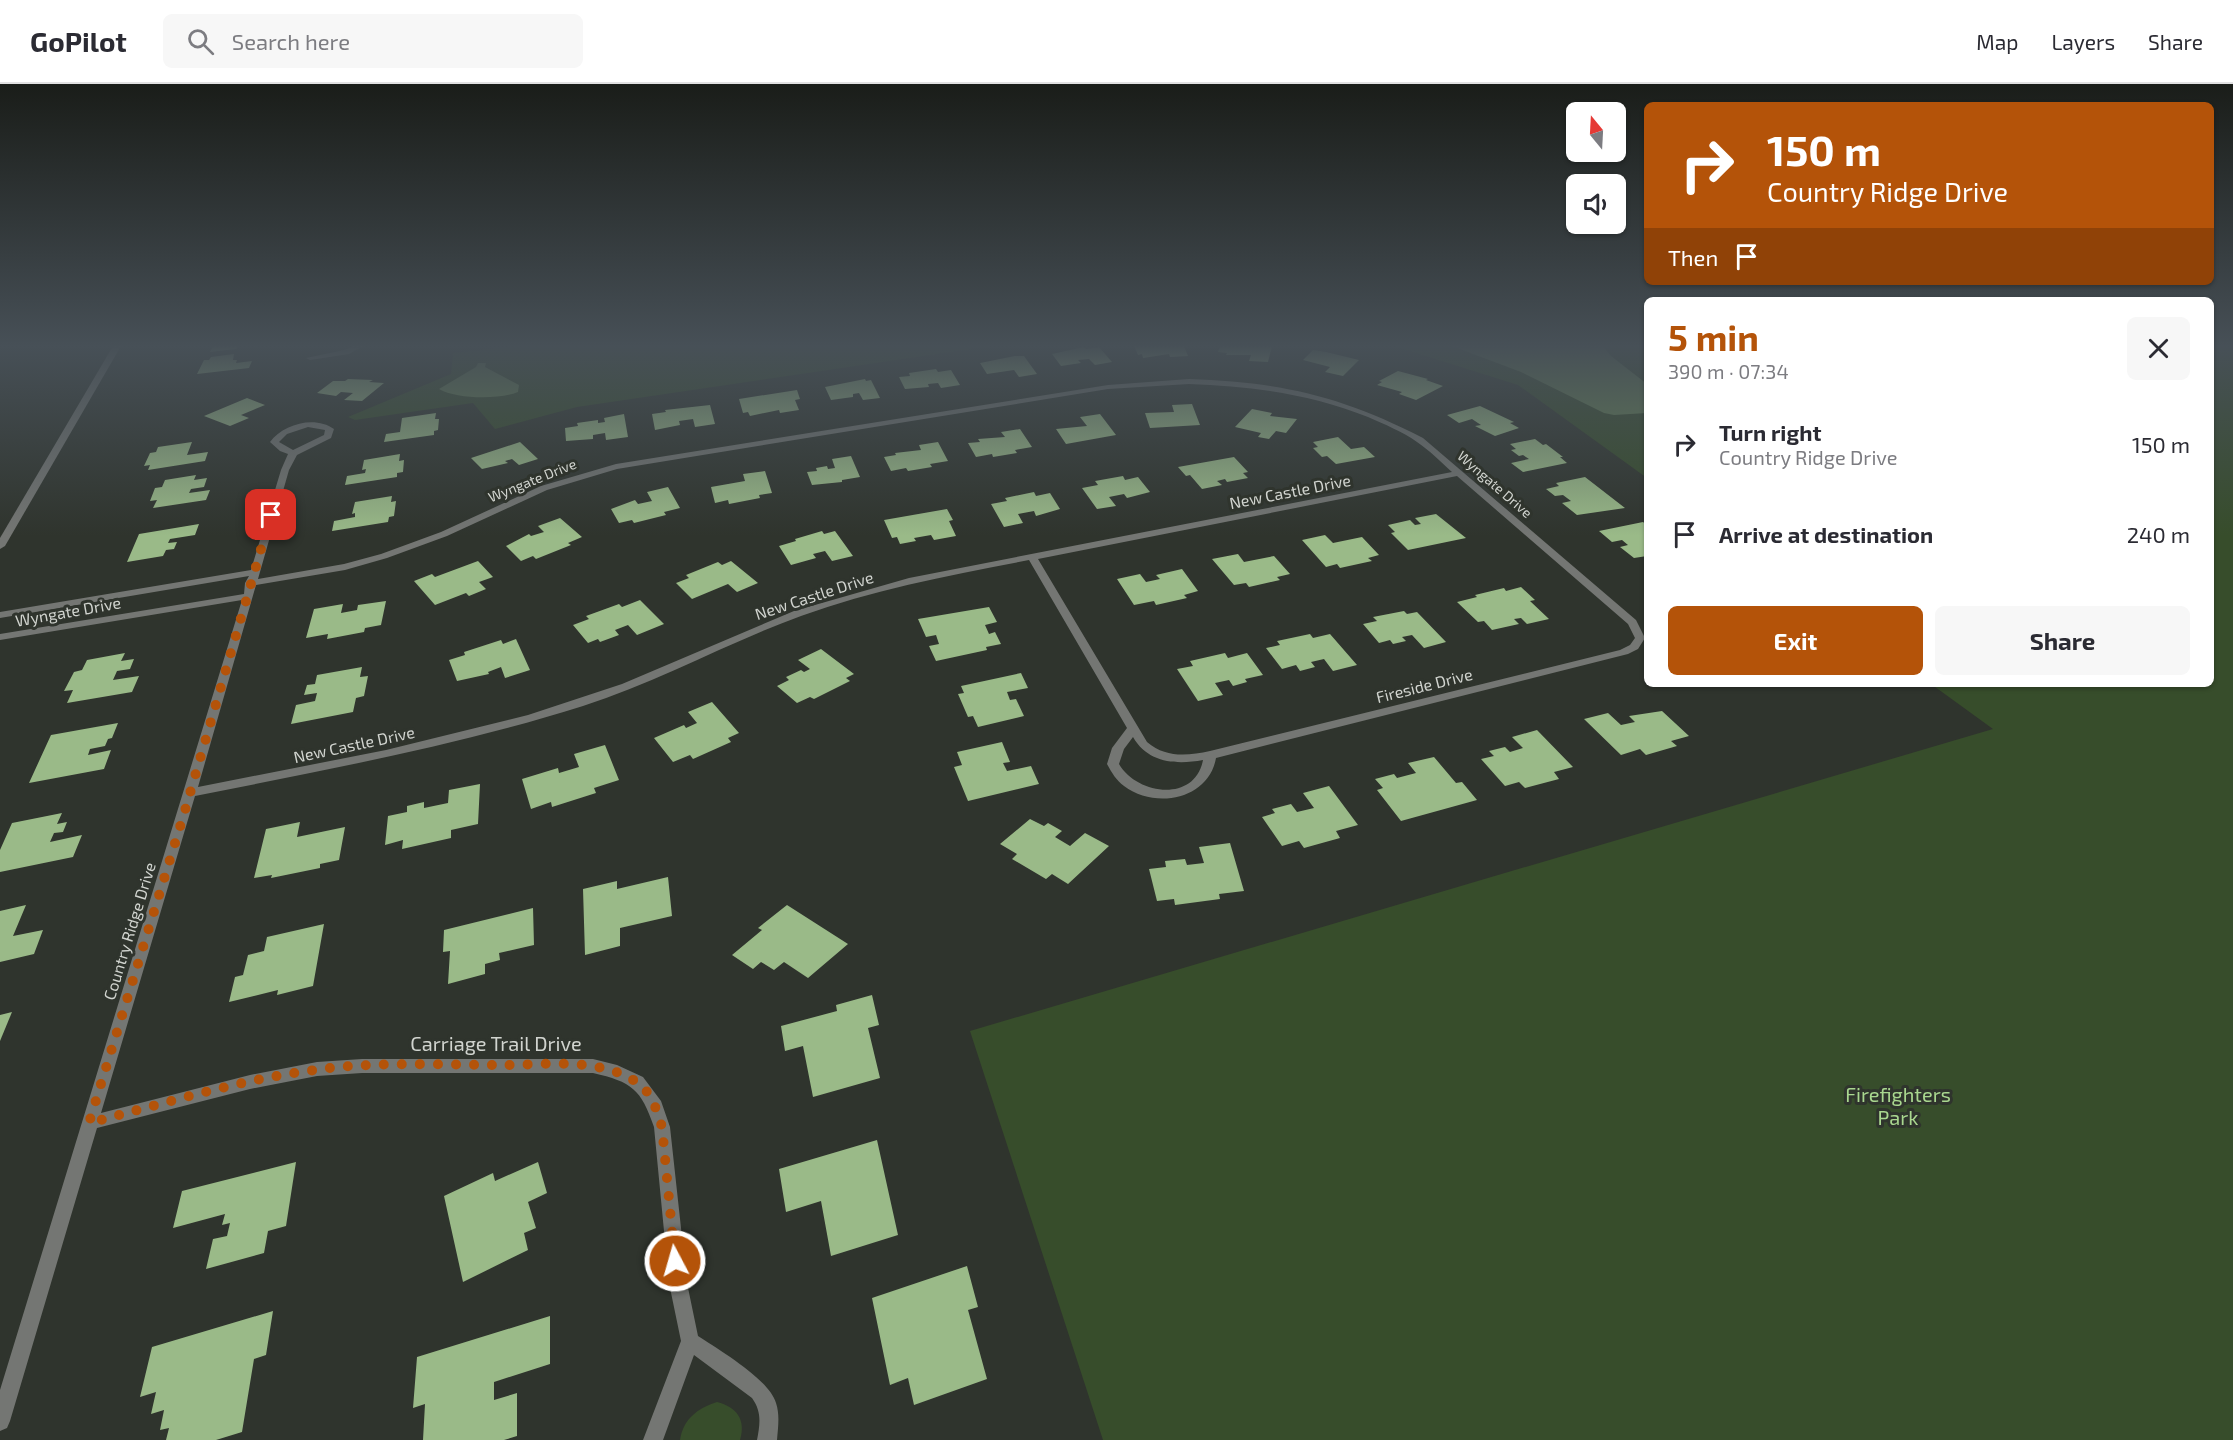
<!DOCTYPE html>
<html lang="en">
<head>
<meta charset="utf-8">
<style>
  body { margin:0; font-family:"Exo 2",sans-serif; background:#f7f7f7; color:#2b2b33; height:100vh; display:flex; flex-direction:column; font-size:22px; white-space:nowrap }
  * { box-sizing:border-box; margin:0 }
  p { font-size:20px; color:#7c7c81 }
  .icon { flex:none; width:33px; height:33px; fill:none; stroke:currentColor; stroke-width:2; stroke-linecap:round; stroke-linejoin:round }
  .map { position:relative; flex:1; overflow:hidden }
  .side { position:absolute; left:1644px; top:213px; width:570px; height:390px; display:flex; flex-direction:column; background:#fff; border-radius:9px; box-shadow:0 2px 4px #0004 }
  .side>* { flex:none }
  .banner { position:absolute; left:1644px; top:18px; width:570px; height:183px; border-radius:9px; box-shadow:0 2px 4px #0004; background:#b45309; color:#fff; overflow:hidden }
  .needle { width:39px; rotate:342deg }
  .controls { position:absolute; left:1566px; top:18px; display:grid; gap:12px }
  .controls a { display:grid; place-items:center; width:60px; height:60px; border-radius:9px; background:#fff; box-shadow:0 2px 4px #0004; font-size:30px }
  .pin { position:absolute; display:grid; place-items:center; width:51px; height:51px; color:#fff; margin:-26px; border-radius:12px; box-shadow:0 3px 9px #0006 }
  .me { position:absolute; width:66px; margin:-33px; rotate:354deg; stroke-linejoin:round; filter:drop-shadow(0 0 4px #0008) }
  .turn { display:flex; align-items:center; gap:21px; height:126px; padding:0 24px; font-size:27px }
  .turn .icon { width:78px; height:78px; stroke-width:2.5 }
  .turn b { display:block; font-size:42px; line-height:51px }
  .then { display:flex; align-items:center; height:57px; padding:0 24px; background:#0003; gap:12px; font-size:22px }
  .round { display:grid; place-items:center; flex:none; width:63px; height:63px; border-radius:9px; background:#f7f7f7 }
  .head { display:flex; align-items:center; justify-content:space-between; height:102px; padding:0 24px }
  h1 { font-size:36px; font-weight:700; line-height:45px; color:#b45309 }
  .action { display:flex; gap:12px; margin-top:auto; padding:12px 24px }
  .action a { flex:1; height:69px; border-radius:9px; background:#b45309; color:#fff; font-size:24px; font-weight:700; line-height:69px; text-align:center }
  .action a+a { background:#f7f7f7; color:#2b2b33 }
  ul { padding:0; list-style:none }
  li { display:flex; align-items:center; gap:18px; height:90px; padding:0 24px }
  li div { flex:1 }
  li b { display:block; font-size:22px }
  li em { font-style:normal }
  header { display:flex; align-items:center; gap:36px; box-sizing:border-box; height:84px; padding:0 30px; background:#fff; border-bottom:2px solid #e1e1e2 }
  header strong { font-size:28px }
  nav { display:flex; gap:33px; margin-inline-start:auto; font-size:21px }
  .search { width:420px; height:54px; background:#f7f7f7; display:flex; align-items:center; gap:15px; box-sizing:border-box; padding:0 21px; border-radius:9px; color:#7c7c81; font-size:22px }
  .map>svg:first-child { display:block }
  .green { fill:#374d2b }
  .water { fill:#698757 }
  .building { fill:#9aba88 }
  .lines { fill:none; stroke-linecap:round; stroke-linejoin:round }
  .minor { fill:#747673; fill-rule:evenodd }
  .tertiary { fill:#747673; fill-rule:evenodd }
  .route { stroke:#b45309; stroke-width:10; stroke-dasharray:0 18 }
  .labels { text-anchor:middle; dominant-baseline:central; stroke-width:6; stroke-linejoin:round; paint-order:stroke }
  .far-street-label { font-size:14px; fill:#d1d4cf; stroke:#2f342d }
  .street-label { font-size:16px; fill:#d1d4cf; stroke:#2f342d }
  .near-street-label { font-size:20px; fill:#d1d4cf; stroke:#2f342d }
  .near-park-label { font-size:20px; fill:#a9d78f; stroke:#2f342d }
</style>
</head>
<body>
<header>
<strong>GoPilot</strong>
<div class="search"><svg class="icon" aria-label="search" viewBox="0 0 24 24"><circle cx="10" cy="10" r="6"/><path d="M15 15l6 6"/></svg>Search here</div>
<nav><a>Map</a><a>Layers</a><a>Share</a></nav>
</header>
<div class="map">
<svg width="2233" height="1356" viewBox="0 0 2233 1356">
  <rect width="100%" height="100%" fill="#2f342d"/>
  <!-- green -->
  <g class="green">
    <path d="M514 262H991L577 323 495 345 473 319 355 336 348 333 451 290 453 269Z"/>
    <path d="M1394 262H1647V394L1518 301Z"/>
    <path d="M2211 262H2233V1356H1103L970 947 1993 645 1931 600H2211Z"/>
    <path d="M717 1318C737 1323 746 1336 740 1356H680C683 1335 698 1324 717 1318Z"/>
  </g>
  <!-- water -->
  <g class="water">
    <path d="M1452 262H1603L1611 272 1647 300V329L1614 331 1604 329 1521 288Z"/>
    <path d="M478 279H486L485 283 519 301 518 308C499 316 456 315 439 305L476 283Z"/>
  </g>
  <!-- building -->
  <g class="building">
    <path d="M213 262H238L236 265 210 268Z"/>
    <path d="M1134 262H1184L1188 272 1170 273 1169 270 1143 274 1142 270 1138 271Z"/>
    <path d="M1220 262H1272L1268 278 1249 277 1251 271H1226L1227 269 1218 268Z"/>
    <path d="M1084 263 1086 265 1099 263 1112 278 1095 281 1089 275 1078 276 1081 279 1061 282 1052 270Z"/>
    <path d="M1313 266 1326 268 1359 276 1343 292 1325 288 1330 283 1303 276Z"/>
    <path d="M234 270 233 276H237L236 279 252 277 249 284 197 290 204 276H209L211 273Z"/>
    <path d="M1015 272H1024L1037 290 1019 293 1014 286 987 290 980 279Z"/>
    <path d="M936 285 938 288 951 286 960 301 941 304 938 299 928 300 929 303 905 305 899 293 910 292 909 289Z"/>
    <path d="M1398 287 1428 295 1426 296 1443 302 1416 316 1399 310 1402 308 1377 301 1382 298 1379 297Z"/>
    <path d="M348 295 373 296 369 298 384 299 362 317 344 316 353 309 341 308 336 312 317 309 333 297H345Z"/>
    <path d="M865 295 866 297 871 296 880 314 863 316 859 309 853 310V313L831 316 825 303Z"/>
    <path d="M797 306 800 315 795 316 799 326 780 329 779 326 750 332 748 328 743 329 739 315Z"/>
    <path d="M247 314 265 321 241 331 249 334 230 342 204 332Z"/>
    <path d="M1192 320 1200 341 1150 344 1145 329 1174 328 1172 321Z"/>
    <path d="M710 321 715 340 695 343 693 335 679 337 680 341 655 346 652 330 666 328 665 326Z"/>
    <path d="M1480 322 1514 338 1510 339 1519 344 1495 352 1475 342 1481 341 1472 335 1459 339 1447 331Z"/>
    <path d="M1252 325 1272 329 1270 332 1297 335 1286 349 1276 347 1269 355 1258 353 1261 349 1235 343Z"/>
    <path d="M436 329 435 335H439L438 346 434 347V351L384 358 386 350 400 348 402 334Z"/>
    <path d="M624 330 628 353 606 356 605 349 593 351V355L566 357 565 344 578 342 577 339 598 336V339L605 338 604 334Z"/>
    <path d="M1100 330 1116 351 1066 360 1056 345 1087 342 1080 333Z"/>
    <path d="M1020 345 1032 363 1015 366 1017 369 993 373 992 370 976 373 968 359 980 358 978 355 1005 353 1001 348Z"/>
    <path d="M1338 353 1351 365 1364 363 1375 373 1336 380 1327 372 1322 373 1313 364 1318 363 1313 358Z"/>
    <path d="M1535 355 1543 361 1546 360 1563 373H1560L1567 379 1523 388 1511 379 1529 375 1523 371 1519 372 1511 366 1516 365 1510 360Z"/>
    <path d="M192 358 187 371 208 368 205 377 148 386 150 381 144 382 150 369 156 368 158 363Z"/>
    <path d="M520 358 538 375 519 381 512 375 505 377 508 379 482 385 471 374Z"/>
    <path d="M938 358 948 377 930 380 932 383 908 387 906 384 891 387 884 373 896 371 895 369 921 366 919 361Z"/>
    <path d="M400 370 399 377 404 376 403 388 397 389V393L345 401 347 392 365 389 366 385 362 386 364 376Z"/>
    <path d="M851 372 860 393 842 396V398L812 401 807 388 817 387 816 384 827 382 828 385 835 384 832 375Z"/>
    <path d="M1234 373 1248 388 1243 389 1248 394 1227 398 1225 395 1217 397 1222 401 1202 405 1190 391 1186 392 1178 383Z"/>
    <path d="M765 387 772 409 759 411 760 414 729 420 728 416 715 419 711 403 745 397 743 390Z"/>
    <path d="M196 391 194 396 207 394 204 403 191 405 189 409 210 406 206 416 153 424 157 416 150 417 155 404 162 403 165 396Z"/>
    <path d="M1123 392 1125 396 1138 393 1150 408 1127 414 1124 410 1109 413 1116 422 1097 425 1082 404 1098 401 1095 397Z"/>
    <path d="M1585 393 1625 424 1577 431 1562 419 1571 417 1563 411 1555 412 1546 405 1559 402 1556 399Z"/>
    <path d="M668 403 680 424 664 428 666 431 634 439 632 436 619 439 611 425 635 416 638 420 652 417 647 408Z"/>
    <path d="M1034 408 1036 412 1050 409 1060 425 1036 432 1034 427 1018 430 1023 439 1004 443 991 420 1007 417 1005 414Z"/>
    <path d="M392 412 391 418 396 417 394 432 389 433 388 438 332 447 334 437 355 433V429L352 430 355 418Z"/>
    <path d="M947 425 953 436 949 437 956 452 934 456 931 451 914 454 916 457 900 460 897 453 892 454 884 436Z"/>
    <path d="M1436 430 1466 454 1408 466 1391 449 1395 448 1388 441 1410 436 1415 441 1421 440 1415 434Z"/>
    <path d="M560 434 582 453 568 459 571 461 536 475 533 472 521 477 506 462 529 450 531 452 544 448 538 442Z"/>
    <path d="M1643 438 1647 441V472L1634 474 1620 463 1628 461 1622 456 1612 458 1599 447Z"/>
    <path d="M199 440 195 451 170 455 168 459 177 458 174 465 166 466 163 472 127 478 139 450Z"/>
    <path d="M822 447 824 450 835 447 853 472 832 477 825 467 813 470 816 474 791 481 779 462 796 457 795 455Z"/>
    <path d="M1325 451 1333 459 1362 453 1379 471 1368 474 1372 477 1340 484 1337 480 1326 483 1302 456Z"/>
    <path d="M1238 470 1244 478 1274 472 1290 490 1277 493 1280 496 1249 503 1246 499 1234 501 1212 475Z"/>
    <path d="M478 477 493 493 479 498 486 505 469 512 466 509 435 521 414 497 432 490 435 493Z"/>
    <path d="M731 477 758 499 737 508 728 500 692 515 676 499 689 494 686 491 718 478 722 481Z"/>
    <path d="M1182 485 1198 507 1184 511 1187 514 1156 521 1154 517 1134 521 1117 495 1140 490 1146 498 1160 495 1156 491Z"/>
    <path d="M1521 503 1535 516 1530 517 1549 535 1527 540 1521 534 1514 535 1519 540 1492 546 1484 537 1478 538 1457 518 1477 513 1475 511 1504 504 1506 507Z"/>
    <path d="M640 516 664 540 637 551 628 541 615 546 619 551 600 558 598 555 588 559 573 541 589 535 586 532 619 520 622 523Z"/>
    <path d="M386 517 381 541 365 544 364 548 327 555 328 550 306 554 314 525 343 520 341 529 357 526 358 521Z"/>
    <path d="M989 523 997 538 985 541 989 550 995 548 1001 560 986 563 987 566 936 577 929 562 939 560 936 551 926 553 918 535Z"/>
    <path d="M1404 527 1407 530 1417 528 1446 558 1424 564 1412 551 1402 553 1406 557 1393 560 1390 556 1379 559 1363 540 1377 537 1373 533Z"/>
    <path d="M1310 550 1313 554 1330 550 1357 581 1333 587 1324 575 1311 578 1315 583 1300 587 1296 581 1282 585 1266 564 1280 561 1277 557Z"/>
    <path d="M516 555 530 586 505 594 501 583 488 588 489 590 457 597 449 576 465 571 464 568 501 556 503 560Z"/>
    <path d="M821 565 854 590 846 594 850 597 814 615 810 613 797 619 777 602 789 596 786 593 801 586 804 588 810 585 798 576Z"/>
    <path d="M125 569 121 577 134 575 130 585 117 587 113 596 139 592 132 608 67 619 73 606 64 607 74 588 82 586 87 576Z"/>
    <path d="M1225 569 1228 574 1247 569 1263 591 1245 595 1247 598 1233 602 1229 596 1215 599 1223 611 1198 617 1177 585 1193 582 1190 577Z"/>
    <path d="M362 583 360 593 368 592 364 612 356 614 353 628 291 640 296 621 315 617 317 609 304 611 307 601 315 600 317 591Z"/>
    <path d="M1021 589 1028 604 1007 608 1010 616 1016 615 1024 632 978 643 973 632 968 633 958 610 964 609 961 602Z"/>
    <path d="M712 618 739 649 728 654 731 658 693 675 690 671 673 678 654 654 684 641 686 644 697 639 688 628Z"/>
    <path d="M1662 627 1689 652 1671 657 1677 662 1646 671 1640 665 1621 671 1584 635 1608 629 1621 641 1635 638 1629 632Z"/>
    <path d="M118 639 112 654 108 655 105 662 90 665 88 671 111 666 104 685 29 699 51 651Z"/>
    <path d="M1537 646 1573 683 1554 688 1559 695 1525 704 1519 698 1505 702 1481 675 1494 672 1489 667 1505 663 1510 668 1523 664 1512 653Z"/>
    <path d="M1002 658 1010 678 1003 679 1007 687 1031 682 1039 700 968 717 954 683 962 681 957 668Z"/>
    <path d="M605 661 619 696 594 704 596 709 552 723 551 718 531 725 522 695 558 684 559 689 579 683 574 670Z"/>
    <path d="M1434 673 1456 699 1462 698 1477 716 1401 737 1377 706 1383 704 1375 695 1394 690 1397 694 1416 689 1408 679Z"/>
    <path d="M480 700 478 740 451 746V754L402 765 403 756 385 761 388 732 407 728V722L424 718V724L448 719 449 706Z"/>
    <path d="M1329 702 1358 741 1336 747 1340 754 1304 764 1299 757 1282 762 1262 733 1275 729 1272 725 1291 720 1297 728 1314 724 1303 709Z"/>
    <path d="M62 729 57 740 67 738 63 748 54 749 50 758 82 751 73 773 0 788V766L12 739Z"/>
    <path d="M1030 735 1044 742 1048 739 1062 747 1055 753 1070 762 1085 749 1109 762 1068 800 1052 790 1046 795 1012 775 1017 770 1000 760Z"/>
    <path d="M300 738 297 753 345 743 339 776 320 780V784L271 794 272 791 254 794 266 745Z"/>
    <path d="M1230 759 1244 807 1219 810 1220 815 1175 821 1174 815 1157 817 1149 785 1166 783 1165 777 1185 775 1187 781 1204 779 1199 763Z"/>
    <path d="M668 793 672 832 620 844V862L585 871 583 805 617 797V805Z"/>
    <path d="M26 821 13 852 43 846 34 870 0 878V827Z"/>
    <path d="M787 821 848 860 808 894 784 878 774 886 761 878 753 885 732 871 762 846 758 844Z"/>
    <path d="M533 824 534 861 499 869 500 876 485 880V890L448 900 450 867 443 868 444 846Z"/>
    <path d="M324 840 313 902 277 911 278 906 229 918 235 893 243 891 248 871 264 867 267 853Z"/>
    <path d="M872 911 879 941 868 944 880 994 813 1013 803 962 785 967 781 942 837 927 836 921Z"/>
    <path d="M12 928 0 957V931Z"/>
    <path d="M877 1056 898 1151 831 1172 821 1117 786 1128 779 1085Z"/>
    <path d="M296 1078 286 1142 268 1147 264 1169 206 1185 213 1155 227 1152 230 1139 222 1141 225 1130 173 1144 182 1107Z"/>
    <path d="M538 1078 547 1109 528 1118 536 1144 524 1149 528 1166 463 1198 444 1112 493 1089 495 1097Z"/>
    <path d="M967 1182 978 1223 968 1226 987 1295 914 1321 908 1294 890 1301 872 1214Z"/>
    <path d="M273 1227 266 1271 254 1275 242 1348 216 1356H166L169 1344 160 1346 164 1326 151 1330 156 1308 140 1313 152 1263Z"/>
    <path d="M550 1232V1280L494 1298V1316L517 1309V1352L504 1356H423L425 1320 413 1324 417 1273Z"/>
  </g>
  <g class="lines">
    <!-- minor -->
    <g class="minor">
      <path d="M354 262H363L349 270 310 276 306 274 344 266Z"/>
      <path d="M1189 295C1280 298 1342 312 1423 354L1636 536 1645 554 1638 565 1628 570 1216 674C1209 715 1156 726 1124 702 1116 696 1112 689 1107 680L1112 664 1127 644 1029 476C952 491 875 505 801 532 727 559 658 598 583 622 456 662 325 686 195 712L101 1029 250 991 317 978 362 975H593L617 981 643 993 661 1017 670 1043 687 1199 698 1252C719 1266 769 1295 776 1319 780 1331 778 1343 777 1356H757C760 1340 762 1328 752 1314L694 1271 663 1356H643L681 1257 669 1199 654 1043C641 1005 632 998 593 989H362L317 992 250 1005 97 1044 10 1337 7 1344 0 1347V1306L242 516 0 556V550L244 510 245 499 249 492 0 534V528L251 486 281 386 288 370 280 367 270 358C283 340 315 331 334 345L331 354 297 371 289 386 258 495 344 480 381 470 441 448 541 402 616 380 1108 301ZM1189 300C1251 302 1310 310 1368 333 1384 340 1403 348 1417 358 1429 366 1441 378 1452 388L909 494 794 527 622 600 528 631 386 666 198 703 256 501 345 486 387 474 447 452 547 406 617 385 1108 305ZM308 343 325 346 324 351 293 366 279 358 287 350ZM1457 392 1628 540 1635 554 1630 561 1620 566 1210 667C1187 672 1166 674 1147 658L1038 475ZM1133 653C1148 679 1176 681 1203 676 1195 719 1137 711 1119 680L1124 665Z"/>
    </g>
    <!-- tertiary -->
    <path class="tertiary" d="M113 262H121L5 462 0 465V454Z"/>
  </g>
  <!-- sky -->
  <linearGradient id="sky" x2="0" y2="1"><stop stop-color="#1a1d19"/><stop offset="0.58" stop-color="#475057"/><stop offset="1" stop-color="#475057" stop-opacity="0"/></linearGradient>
  <rect width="2233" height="452" fill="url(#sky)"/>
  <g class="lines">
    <!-- route -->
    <path class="route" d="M271 431 184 730 89 1039C163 1020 238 996 315 986 376 977 440 981 501 981 545 981 596 973 635 997 651 1006 657 1027 662 1043L675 1177"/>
  </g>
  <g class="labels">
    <!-- far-street labels -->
    <g class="far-street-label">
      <text transform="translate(532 396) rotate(-22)">Wyngate Drive</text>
      <text transform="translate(1495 400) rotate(41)">Wyngate Drive</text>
    </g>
    <!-- street labels -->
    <g class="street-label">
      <text transform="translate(1290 407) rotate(-11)">New Castle Drive</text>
      <text transform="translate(814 511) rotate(-18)">New Castle Drive</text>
      <text transform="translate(68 527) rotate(-10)">Wyngate Drive</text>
      <text transform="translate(1424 601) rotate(-14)">Fireside Drive</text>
      <text transform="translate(354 660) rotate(-12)">New Castle Drive</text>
      <text transform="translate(129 847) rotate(-73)">Country Ridge Drive</text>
    </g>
    <!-- near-street labels -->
    <g class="near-street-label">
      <text x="496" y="959">Carriage Trail Drive</text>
    </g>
    <!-- near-park labels -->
    <g class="near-park-label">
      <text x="1898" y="1010">Firefighters<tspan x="1898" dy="23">Park</tspan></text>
    </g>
  </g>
</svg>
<div class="controls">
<a><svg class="needle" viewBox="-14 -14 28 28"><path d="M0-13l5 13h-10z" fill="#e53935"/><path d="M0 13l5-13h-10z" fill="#7c7c81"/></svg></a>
<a><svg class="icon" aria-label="sound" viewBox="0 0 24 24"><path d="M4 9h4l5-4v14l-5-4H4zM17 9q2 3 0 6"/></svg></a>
</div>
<div class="pin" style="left:271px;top:431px;background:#d93025"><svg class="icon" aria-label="arrive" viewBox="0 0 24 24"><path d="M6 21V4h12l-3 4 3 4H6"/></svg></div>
<svg class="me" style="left:675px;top:1177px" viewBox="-20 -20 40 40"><circle r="17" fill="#b45309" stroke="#fff" stroke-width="3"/><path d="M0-11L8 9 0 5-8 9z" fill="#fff"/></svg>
<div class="banner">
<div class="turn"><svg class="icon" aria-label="right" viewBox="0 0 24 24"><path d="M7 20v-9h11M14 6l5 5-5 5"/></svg><div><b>150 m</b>Country Ridge Drive</div></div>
<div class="then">Then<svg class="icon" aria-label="arrive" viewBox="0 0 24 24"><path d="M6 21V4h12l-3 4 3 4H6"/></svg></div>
</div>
<section class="side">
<div class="head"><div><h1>5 min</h1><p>390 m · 07:34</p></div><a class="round"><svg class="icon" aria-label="close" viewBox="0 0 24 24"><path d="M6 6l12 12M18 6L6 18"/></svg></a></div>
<ul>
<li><svg class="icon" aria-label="right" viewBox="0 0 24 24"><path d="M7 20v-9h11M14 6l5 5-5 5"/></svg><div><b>Turn right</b><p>Country Ridge Drive</p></div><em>150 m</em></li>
<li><svg class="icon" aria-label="arrive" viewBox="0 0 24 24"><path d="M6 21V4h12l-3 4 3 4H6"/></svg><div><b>Arrive at destination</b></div><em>240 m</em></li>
</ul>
<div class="action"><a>Exit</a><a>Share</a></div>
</section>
</div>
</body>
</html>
